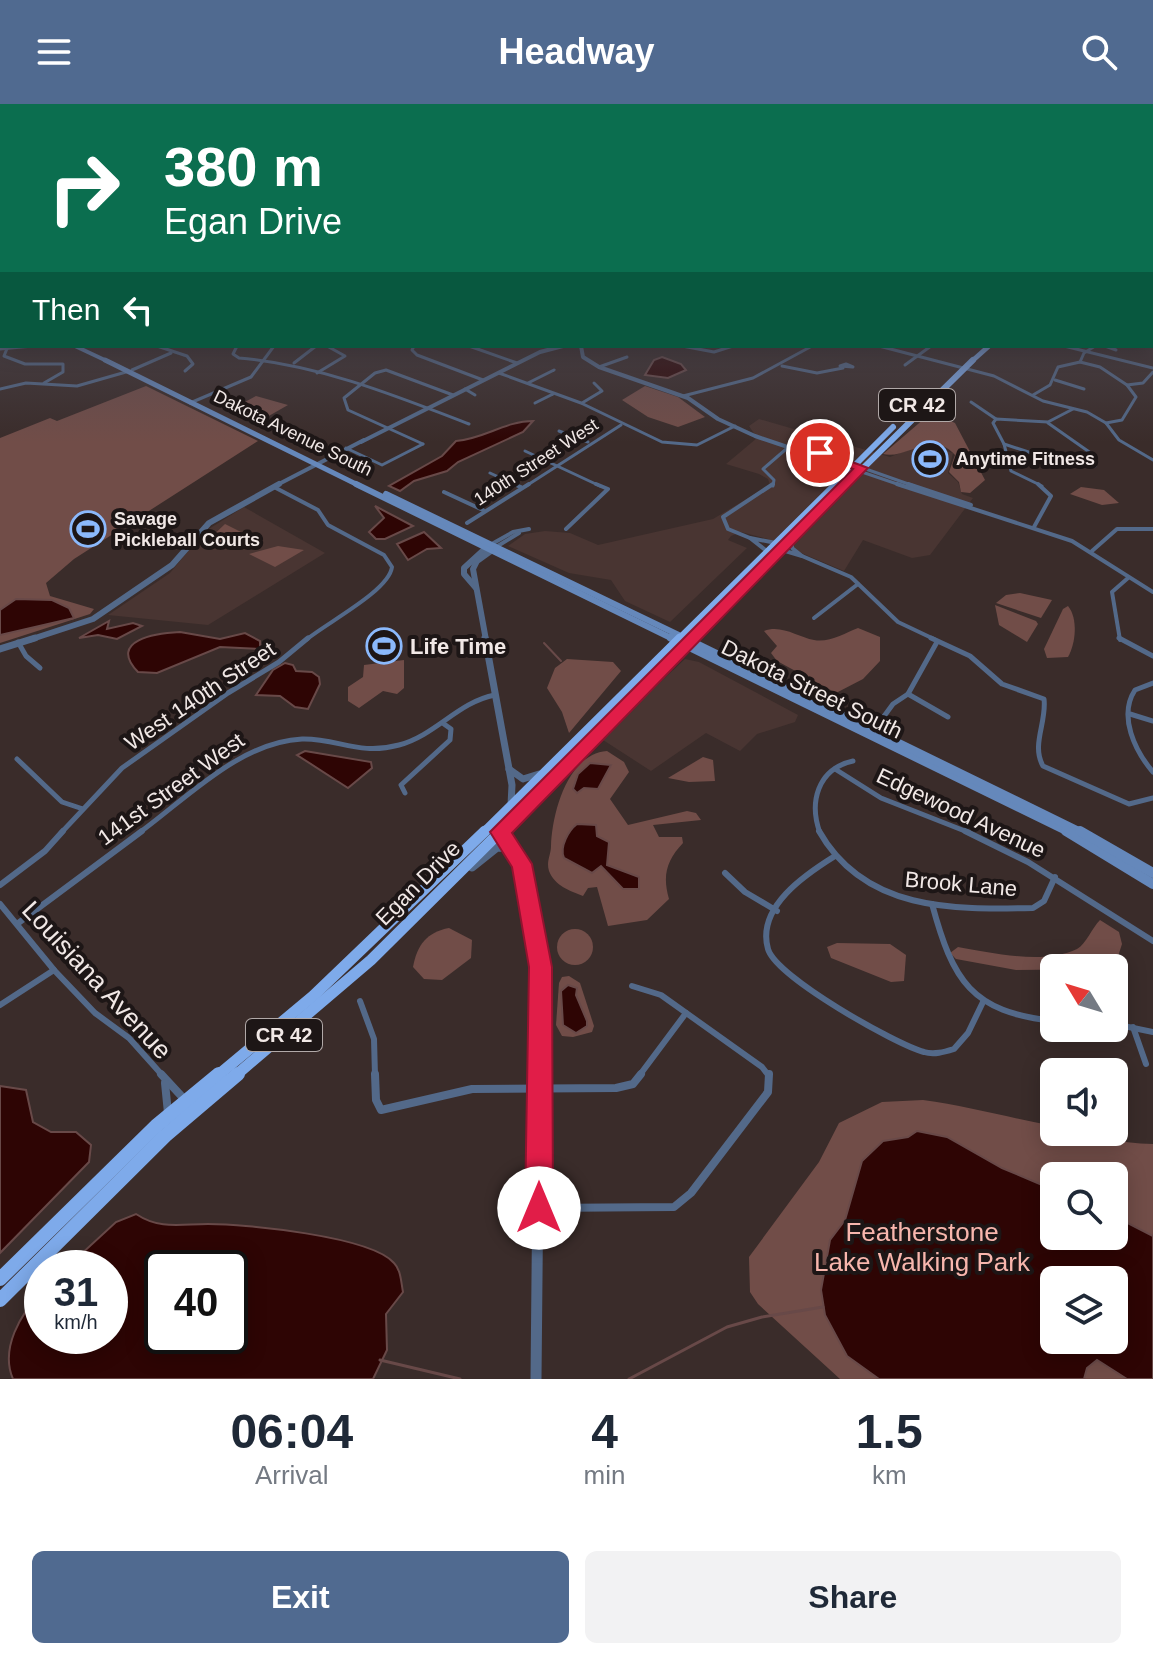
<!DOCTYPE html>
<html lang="en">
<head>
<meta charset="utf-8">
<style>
  body { margin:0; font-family:Helvetica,sans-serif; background:#f2f2f3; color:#1f2937; height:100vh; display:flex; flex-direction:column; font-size:30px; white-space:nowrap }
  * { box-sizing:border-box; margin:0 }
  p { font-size:26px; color:#747a83 }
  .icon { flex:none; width:44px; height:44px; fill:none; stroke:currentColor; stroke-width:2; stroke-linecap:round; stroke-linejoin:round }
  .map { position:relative; height:1275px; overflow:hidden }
  .details { display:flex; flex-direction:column; background:#fff; flex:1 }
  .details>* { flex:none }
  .hud { position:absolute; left:0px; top:0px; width:1154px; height:244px; box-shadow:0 4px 20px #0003; background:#0b6e4f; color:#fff; overflow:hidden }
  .needle { width:52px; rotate:308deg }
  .controls { position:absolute; left:1040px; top:850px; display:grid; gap:16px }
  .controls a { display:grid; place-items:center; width:88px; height:88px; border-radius:12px; background:#fff; box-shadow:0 4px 20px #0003; font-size:40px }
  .speed { position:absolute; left:24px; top:1146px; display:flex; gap:16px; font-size:40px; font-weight:700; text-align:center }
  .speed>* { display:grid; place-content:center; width:104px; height:104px; border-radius:50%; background:#fff; box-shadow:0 4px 20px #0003; line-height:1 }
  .speed small { font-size:20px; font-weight:400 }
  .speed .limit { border:4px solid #111; border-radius:12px; background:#fff; color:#111 }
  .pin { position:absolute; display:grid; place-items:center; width:68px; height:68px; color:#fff; margin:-34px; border:4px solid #fff; border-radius:50%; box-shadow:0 2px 8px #0007 }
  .me { position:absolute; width:88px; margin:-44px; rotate:0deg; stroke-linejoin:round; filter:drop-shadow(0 0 6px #0008) }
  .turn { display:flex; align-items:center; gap:28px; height:168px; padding:0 32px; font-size:36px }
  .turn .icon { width:104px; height:104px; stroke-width:2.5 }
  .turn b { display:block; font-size:56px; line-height:68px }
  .then { display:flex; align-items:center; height:76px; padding:0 32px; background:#0003; gap:16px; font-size:30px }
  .eta { display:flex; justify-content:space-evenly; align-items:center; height:136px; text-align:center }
  .eta b { font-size:48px; font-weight:700; line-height:56px }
  .action { display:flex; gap:16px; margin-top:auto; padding:16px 32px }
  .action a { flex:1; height:92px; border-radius:12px; background:#506a90; color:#fff; font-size:32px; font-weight:700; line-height:92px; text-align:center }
  .action a+a { background:#f2f2f3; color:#1f2937 }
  header { display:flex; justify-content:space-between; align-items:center; height:104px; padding:0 32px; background:#506a90; color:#fff; font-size:36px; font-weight:700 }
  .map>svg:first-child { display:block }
  .built { fill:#493532 }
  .green { fill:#714d48; fill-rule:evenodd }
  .water { fill:#2e0504; stroke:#684948; stroke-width:2; fill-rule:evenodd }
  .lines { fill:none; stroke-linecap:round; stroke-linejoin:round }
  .stream-far1 { stroke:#684948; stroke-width:2 }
  .stream { stroke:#684948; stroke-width:3 }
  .minor-far4 { stroke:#536989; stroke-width:3 }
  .minor-far3 { stroke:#536989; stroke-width:4 }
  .minor-far2 { stroke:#536989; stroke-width:5 }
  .minor-far1 { stroke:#536989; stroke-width:6 }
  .minor { stroke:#536989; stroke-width:8 }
  .tertiary-far4 { stroke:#536989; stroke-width:4 }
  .tertiary-far3 { stroke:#536989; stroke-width:6 }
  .tertiary-far2 { stroke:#536989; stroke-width:7 }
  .tertiary-far1 { stroke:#536989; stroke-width:9 }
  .tertiary { stroke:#536989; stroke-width:11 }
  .secondary-far4 { stroke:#6588bb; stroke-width:4 }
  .secondary-far3 { stroke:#6588bb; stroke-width:5 }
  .secondary-far2 { stroke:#6588bb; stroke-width:6 }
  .secondary-far1 { stroke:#6588bb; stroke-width:8 }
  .secondary { stroke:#6588bb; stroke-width:10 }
  .trunk-far5 { stroke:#7eaaea; stroke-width:5 }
  .trunk-far4 { stroke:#7eaaea; stroke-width:6 }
  .trunk-far3 { stroke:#7eaaea; stroke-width:7 }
  .trunk-far2 { stroke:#7eaaea; stroke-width:9 }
  .trunk-far1 { stroke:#7eaaea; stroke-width:11 }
  .trunk { stroke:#7eaaea; stroke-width:14 }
  .route { fill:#e11d48; stroke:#92132f; stroke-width:2 }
  .labels { text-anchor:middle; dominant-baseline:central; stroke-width:8; stroke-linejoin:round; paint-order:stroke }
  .far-street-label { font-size:18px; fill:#f1e8e6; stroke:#1d1616 }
  .far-poi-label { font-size:18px; font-weight:bold; fill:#f1e8e6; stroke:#1d1616; text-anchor:start }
  .shield { fill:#1d1616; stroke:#b1a9a8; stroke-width:2 }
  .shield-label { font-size:20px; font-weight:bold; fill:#f1e8e6 }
  .poi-label { font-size:22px; font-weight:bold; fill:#f1e8e6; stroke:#1d1616; text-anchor:start }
  .street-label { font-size:22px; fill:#f1e8e6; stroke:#1d1616 }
  .near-street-label { font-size:26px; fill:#f1e8e6; stroke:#1d1616 }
  .near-park-label { font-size:26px; fill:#f8b6ad; stroke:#1d1616 }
</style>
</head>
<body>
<header><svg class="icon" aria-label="menu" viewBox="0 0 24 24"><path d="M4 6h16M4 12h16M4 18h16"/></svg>Headway<svg class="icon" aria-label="search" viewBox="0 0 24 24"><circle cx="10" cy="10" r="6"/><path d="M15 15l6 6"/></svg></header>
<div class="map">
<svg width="1153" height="1275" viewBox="0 0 1153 1275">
  <rect width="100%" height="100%" fill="#3a2c2a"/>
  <!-- built -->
  <g class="built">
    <path d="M759 315 890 353 923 340 953 349 948 369 958 378 962 390 973 394 930 451 912 454 863 436 844 467 768 435 741 428 731 432 728 436 747 444 670 518 625 497 611 476 569 469 508 442 525 430 545 427 570 429 598 441 713 415 770 381 768 375 759 370 726 360 757 334 749 322Z"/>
    <path d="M244 403 325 449 208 521 108 511 170 469 204 428Z"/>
    <path d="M685 555 699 558 798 611 795 618 757 630 740 647 706 629 651 667 600 634Z"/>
  </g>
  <!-- green -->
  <g class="green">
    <path d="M146 282 258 337 74 455 46 479 50 492 94 505 90 510 0 539V334L50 314 57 317Z"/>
    <path d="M645 282 678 293 705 313 678 323 648 313 622 296Z"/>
    <path d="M256 292 288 301 267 313 232 305Z"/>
    <path d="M932 308 955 319 985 376 970 389 961 388 959 378 949 368 955 351C932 325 906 356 883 350Z"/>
    <path d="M1081 383 1104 386 1119 399 1102 401 1070 390Z"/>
    <path d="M225 420 241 428 235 446 206 438Z"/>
    <path d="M278 442 304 446 275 463 249 450Z"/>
    <path d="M1020 489 1052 496 1041 514 996 499 1006 491Z"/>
    <path d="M995 501 1036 517 1038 520 1027 538 999 521Z"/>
    <path d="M1068 502C1078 514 1076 539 1068 553L1047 554 1044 545 1063 505Z"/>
    <path d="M858 524 880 533V557L863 575 836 589 777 557 771 549 777 542 764 527C781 520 798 533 814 536 829 539 845 529 858 524Z"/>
    <path d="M567 555 613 558 621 567 569 629 562 608 547 584 555 564Z"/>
    <path d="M404 556V584L397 590 383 587 359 604 348 597V583L363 573 364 561Z"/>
    <path d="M607 647 624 658 629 668 610 695 628 721 687 707 696 709 701 716 653 721 659 733H682L683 739C667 756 662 771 669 795L647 816 608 822 597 783 588 784 583 792C570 787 555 782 549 767 546 757 551 751 551 742 552 710 567 650 607 647Z"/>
    <path d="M703 653 713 656 715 677 689 678 668 674Z"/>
    <path d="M1100 816 1119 828 1122 840 1114 865 1016 866 956 855 950 849 958 843C992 849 1044 861 1077 845 1086 840 1092 824 1100 816Z"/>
    <path d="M449 824 472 836 471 854 442 876 424 875 413 863C417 841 427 828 449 824Z"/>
    <circle cx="575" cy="843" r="18"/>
    <path d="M837 839 890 840 906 851 904 877 891 878 831 854 827 843Z"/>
    <path d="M569 872 580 879 594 922 592 928 573 933 562 932 556 921 559 879 562 873Z"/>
    <path d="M923 996C968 1002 1010 1014 1054 1022V1028C1088 1028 1119 1040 1153 1040V1275H840L758 1200 750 1188 749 1153 819 1058 839 1019 882 998ZM1054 1072H1114V1132H1054ZM1054 1176H1114V1236H1054Z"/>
  </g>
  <!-- water -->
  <g class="water">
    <path d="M662 253 681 260 686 266 668 274 645 271 654 256Z"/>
    <path d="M533 317 523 328 458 358 447 367 414 377 400 387 389 382 442 352 456 337C484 335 505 317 533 317Z"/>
    <path d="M375 402 413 422 385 435H376L369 428 384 414Z"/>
    <path d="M424 428 441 444 427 445 408 456 397 440Z"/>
    <path d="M16 495 52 496 69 504 74 514 0 531V506Z"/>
    <path d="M109 517 107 525 133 519 142 522 117 535 98 531 79 534Z"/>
    <path d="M180 528 220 535 245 529 260 537V545L220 543 157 569 138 568C107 536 157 529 180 528Z"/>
    <path d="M285 559 293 561 296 567 312 568 319 573 320 580 308 605 295 603 280 592 256 591 273 566Z"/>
    <path d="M305 647 371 658 372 664 348 684 297 651Z"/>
    <path d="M590 659 611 661 598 685 584 684 577 689 573 685 578 670Z"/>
    <path d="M577 720 596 721 597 732 609 738 607 761 639 773V785H623L601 762 592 769 564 754C559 743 569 726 577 720Z"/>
    <path d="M568 881 577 884 576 891 587 917V922L576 929 563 921 561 887Z"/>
    <path d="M0 982 26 986 33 1018 51 1028H76L91 1041 89 1058 0 1149Z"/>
    <path d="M917 1027 947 1033 1002 1064 1054 1086V1132H1114V1112L1153 1132V1275H1127L1097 1256 1087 1264 1084 1275H879L847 1252 825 1211 821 1186 830 1136 845 1116 862 1057 883 1037 908 1033ZM1054 1176H1114V1236H1054Z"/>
    <path d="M136 1110C160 1126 181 1120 208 1120 244 1120 371 1132 394 1159 401 1166 401 1178 403 1188L386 1210 387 1246 373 1275H13C0 1245 20 1210 42 1188V1232H110V1164H66L116 1118ZM162 1164H230V1232H162Z"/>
  </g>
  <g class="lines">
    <!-- stream-far1 -->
    <path class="stream-far1" d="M544 539 561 557"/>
    <!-- stream -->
    <g class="stream">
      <path d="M380 1256 460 1275"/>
      <path d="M629 1275 727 1223 762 1213 823 1203"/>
    </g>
    <!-- minor-far4 -->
    <g class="minor-far4">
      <path d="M8 242 4 252 25 260H63V268L44 279"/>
      <path d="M157 242 187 252 193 260 185 267"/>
      <path d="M237 242 233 250 239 254C319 261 394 291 469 320"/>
      <path d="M414 242 412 246 417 251 483 276"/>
      <path d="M469 242 517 259"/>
      <path d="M682 242 714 248 733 242"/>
      <path d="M879 242 994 272 1043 297 1087 308 1106 319 1119 336 1153 356"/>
      <path d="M1064 242 1153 264"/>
      <path d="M1105 242 1116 246"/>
      <path d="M0 245 33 242"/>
      <path d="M1080 258 1100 263 1127 281"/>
      <path d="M294 259 316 242"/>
      <path d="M846 260 853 263 840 262Z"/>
      <path d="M905 261 931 242"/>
      <path d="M782 262 817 269 843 264"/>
      <path d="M599 263 627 253"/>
      <path d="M132 266 171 249"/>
      <path d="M317 269 345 252 327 242"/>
      <path d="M499 269 581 299 662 338 697 341 735 322"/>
      <path d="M1055 276 1084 285"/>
      <path d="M528 279 554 266"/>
      <path d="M0 285 26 279 77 282 126 268"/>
      <path d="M465 285 475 291"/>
      <path d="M1033 291 1050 281 1058 263 1080 258 1084 249 1095 242"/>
      <path d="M683 292 753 274 812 242"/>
      <path d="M971 298 996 315"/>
      <path d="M190 299 251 273 274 242"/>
      <path d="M535 299 553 290"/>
      <path d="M582 299 602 287 594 279"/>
      <path d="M1106 319 1122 316 1136 293 1127 281 1143 279 1153 268"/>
      <path d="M559 327 588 338"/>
      <path d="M423 340 348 306 344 294 375 269 386 266 453 291"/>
      <path d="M1004 340 1065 360 1095 362V352L1048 319"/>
      <path d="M346 344 382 361 423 340"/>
      <path d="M525 347 600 382"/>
      <path d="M863 364 914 382"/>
      <path d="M927 365 938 368 931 369Z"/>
      <path d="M859 367 903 382"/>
      <path d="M490 369 518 382"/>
      <path d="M526 382 621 321"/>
      <path d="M773 382 774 376 763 365 792 340"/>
      <path d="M1042 382 1011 367 1004 340 993 319 996 315 1048 318 1073 305"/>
    </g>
    <!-- minor-far3 -->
    <g class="minor-far3">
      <path d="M513 380 521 383"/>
      <path d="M897 380 1072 437 1153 488"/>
      <path d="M908 380 971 401"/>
      <path d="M274 383 318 406 328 421 384 451 392 463C389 487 326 519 306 536"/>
      <path d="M444 388 483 406"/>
      <path d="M467 419 529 380"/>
      <path d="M1034 423 1051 392 1038 380"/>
      <path d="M566 425 608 385 596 380"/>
      <path d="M750 434 728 425 723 413 773 380"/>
      <path d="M490 441 513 428 529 425"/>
      <path d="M496 443 519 429"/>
      <path d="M782 446 802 452 792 444V435"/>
      <path d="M1092 447 1117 425H1153"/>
      <path d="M768 448 750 434 776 439"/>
      <path d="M802 452 851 473 898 518 936 536"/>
      <path d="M814 514 858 480"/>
      <path d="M1120 536 1112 488 1128 474"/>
    </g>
    <!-- minor-far2 -->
    <g class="minor-far2">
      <path d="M931 534 970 552 1002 580 1044 595C1047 618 1031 641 1043 662L1129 700 1153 694"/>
      <path d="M1119 534 1153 552"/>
      <path d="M18 538 26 552 40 564"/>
      <path d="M1153 579 1135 586C1118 612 1135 647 1153 668"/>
      <path d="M908 590 948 613"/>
      <path d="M1130 610 1153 617"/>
      <path d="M882 615 893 600 908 590 937 538"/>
      <path d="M17 655 62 698 83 705"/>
      <path d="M835 665 881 694 970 729"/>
      <path d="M405 689 401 681 450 636 451 625 444 620"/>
      <path d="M61 729 122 664 228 589 279 558 308 534"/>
      <path d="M139 729C187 694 240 638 302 635 338 634 358 652 399 641 436 631 458 598 495 591"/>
      <path d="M820 729C809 699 817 665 853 657"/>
    </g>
    <!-- minor-far1 -->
    <g class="minor-far1">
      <path d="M819 727C864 807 953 806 1033 804L1044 797 1055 773"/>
      <path d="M965 727 1028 758 1153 837"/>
      <path d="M835 752C806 770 756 803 768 845 776 873 895 940 924 948 934 951 944 948 954 945L968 929 983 898"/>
      <path d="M725 769 745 788 777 807"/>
      <path d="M0 781 45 747 63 727"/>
      <path d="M0 800 54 866 95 909 129 934 163 972"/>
      <path d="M932 800C953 877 971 908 1054 917"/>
      <path d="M17 820 142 727"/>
      <path d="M632 882 661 891 762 963 769 972"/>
      <path d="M360 897 374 935 375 972"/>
      <path d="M0 901 54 866"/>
      <path d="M1114 920 1153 928"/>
      <path d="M1133 923 1146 960"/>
      <path d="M639 972 686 909"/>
    </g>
    <!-- minor -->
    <g class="minor">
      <path d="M161 970 185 996"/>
      <path d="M375 970 376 996 381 1006 472 985 616 984 633 980 641 970"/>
      <path d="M165 979 168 1009"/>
      <path d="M539 1104 674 1103 691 1089 768 988 769 970"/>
    </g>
    <!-- tertiary-far4 -->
    <g class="tertiary-far4">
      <path d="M581 242 583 253 599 263 688 294 718 315 755 332 859 367"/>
      <path d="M361 338 540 248 563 242"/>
      <path d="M275 382 364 336"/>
    </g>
    <!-- tertiary-far3 -->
    <g class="tertiary-far3">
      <path d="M476 484 464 470V464L488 442"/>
      <path d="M29 536 93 515 172 461 209 419 279 380"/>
      <path d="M486 536 473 465 477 457 495 444"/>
    </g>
    <!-- tertiary-far2 -->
    <g class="tertiary-far2">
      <path d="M485 534 512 681 511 701"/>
      <path d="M0 545 35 534"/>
      <path d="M509 665 523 675 539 670"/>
    </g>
    <!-- tertiary-far1 -->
    <g class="tertiary-far1">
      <path d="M500 728 522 760 540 863 539 972"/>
      <path d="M472 763 497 743 512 744"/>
    </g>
    <!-- tertiary -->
    <path class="tertiary" d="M536 1275 539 970"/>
    <!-- secondary-far4 -->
    <path class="secondary-far4" d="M75 242 109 258"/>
    <!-- secondary-far3 -->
    <path class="secondary-far3" d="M105 256 360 382"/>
    <!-- secondary-far2 -->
    <g class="secondary-far2">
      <path d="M356 380 675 536"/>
      <path d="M386 390 689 536"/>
    </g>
    <!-- secondary-far1 -->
    <g class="secondary-far1">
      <path d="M671 534 1070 729"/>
      <path d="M684 534 1083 729"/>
    </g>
    <!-- secondary -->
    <g class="secondary">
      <path d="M1066 727 1153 780"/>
      <path d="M1080 727 1153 769"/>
    </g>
    <!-- trunk-far5 -->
    <path class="trunk-far5" d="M971 258 989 242"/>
    <!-- trunk-far4 -->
    <g class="trunk-far4">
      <path d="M834 382 893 323"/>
      <path d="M845 382 973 256"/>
    </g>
    <!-- trunk-far3 -->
    <g class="trunk-far3">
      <path d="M678 536 836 380"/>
      <path d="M694 536 847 380"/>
    </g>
    <!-- trunk-far2 -->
    <g class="trunk-far2">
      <path d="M483 729 680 534"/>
      <path d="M499 729 696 534"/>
    </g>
    <!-- trunk-far1 -->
    <g class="trunk-far1">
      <path d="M217 972 313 892 485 727"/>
      <path d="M235 972 371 856 501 727"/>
    </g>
    <!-- trunk -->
    <g class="trunk">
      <path d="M0 1175 156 1022 219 970"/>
      <path d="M0 1196 165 1032 238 970"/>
    </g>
  </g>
  <!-- sky -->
  <linearGradient id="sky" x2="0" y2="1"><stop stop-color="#201817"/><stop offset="0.47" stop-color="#4f4b55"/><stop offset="1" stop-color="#4f4b55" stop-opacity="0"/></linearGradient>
  <rect width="1153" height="338" fill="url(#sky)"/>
  <!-- route -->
  <path class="route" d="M820 346 868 364 512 729 532 760 552 863 553 1104 549 1114 539 1118 529 1114 525 1104 529 863 512 763 490 728 853 365 816 352 814 349Z"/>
  <!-- icons -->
  <defs>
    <symbol id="stadium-ring" viewBox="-11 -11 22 22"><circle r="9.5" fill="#1d1616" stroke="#8bb9fc" stroke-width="1.5"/><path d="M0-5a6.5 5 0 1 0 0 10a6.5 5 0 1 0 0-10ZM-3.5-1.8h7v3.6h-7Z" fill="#8bb9fc"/></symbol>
  </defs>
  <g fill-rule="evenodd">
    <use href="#stadium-ring" x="910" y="335" width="40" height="40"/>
    <use href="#stadium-ring" x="68" y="405" width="40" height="40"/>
    <use href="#stadium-ring" x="364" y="522" width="40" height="40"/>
  </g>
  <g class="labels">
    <!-- far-street labels -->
    <g class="far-street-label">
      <text transform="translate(293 329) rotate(26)">Dakota Avenue South</text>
      <text transform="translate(536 358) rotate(-33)">140th Street West</text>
    </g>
    <!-- far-poi labels -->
    <g class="far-poi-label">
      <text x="956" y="355">Anytime Fitness</text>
      <text x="114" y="415">Savage<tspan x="114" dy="21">Pickleball Courts</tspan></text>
    </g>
    <!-- shield labels -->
    <g class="shield">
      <rect x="879" y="285" width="76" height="32" rx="6"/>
      <rect x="246" y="915" width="76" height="32" rx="6"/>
    </g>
    <g class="shield-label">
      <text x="917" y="301">CR 42</text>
      <text x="284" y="931">CR 42</text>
    </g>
    <!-- poi labels -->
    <g class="poi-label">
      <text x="410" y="542">Life Time</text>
    </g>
    <!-- street labels -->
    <g class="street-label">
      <text transform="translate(812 585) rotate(26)">Dakota Street South</text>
      <text transform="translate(200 592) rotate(-34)">West 140th Street</text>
      <text transform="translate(171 685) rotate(-36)">141st Street West</text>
      <text transform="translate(961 709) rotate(25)">Edgewood Avenue</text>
      <text transform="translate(418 779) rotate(-45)">Egan Drive</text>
      <text transform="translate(961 780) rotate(5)">Brook Lane</text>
    </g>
    <!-- near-street labels -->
    <g class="near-street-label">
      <text transform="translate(97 876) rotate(47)">Louisiana Avenue</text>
    </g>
    <!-- near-park labels -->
    <g class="near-park-label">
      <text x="922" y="1128">Featherstone<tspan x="922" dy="30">Lake Walking Park</tspan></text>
    </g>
  </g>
</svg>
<div class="controls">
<a><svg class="needle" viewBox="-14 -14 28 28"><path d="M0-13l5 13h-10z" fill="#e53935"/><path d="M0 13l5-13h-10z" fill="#747a83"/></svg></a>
<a><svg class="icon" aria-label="sound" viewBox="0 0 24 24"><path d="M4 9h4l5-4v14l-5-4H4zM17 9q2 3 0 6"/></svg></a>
<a><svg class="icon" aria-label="search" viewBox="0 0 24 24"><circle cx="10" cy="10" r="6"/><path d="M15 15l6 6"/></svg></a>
<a><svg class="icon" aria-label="layers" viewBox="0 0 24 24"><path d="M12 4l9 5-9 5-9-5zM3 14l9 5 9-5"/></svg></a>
</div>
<div class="speed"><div>31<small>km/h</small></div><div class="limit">40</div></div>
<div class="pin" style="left:820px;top:349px;background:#d93025"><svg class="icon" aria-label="arrive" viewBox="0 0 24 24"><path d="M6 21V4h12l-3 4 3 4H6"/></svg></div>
<svg class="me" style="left:539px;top:1104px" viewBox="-20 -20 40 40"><circle r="19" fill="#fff"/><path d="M0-13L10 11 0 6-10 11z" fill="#e11d48"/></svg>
<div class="hud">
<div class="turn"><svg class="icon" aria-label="right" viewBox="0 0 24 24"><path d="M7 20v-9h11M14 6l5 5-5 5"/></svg><div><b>380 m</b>Egan Drive</div></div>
<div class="then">Then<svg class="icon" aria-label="left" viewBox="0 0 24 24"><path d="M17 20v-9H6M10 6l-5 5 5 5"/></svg></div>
</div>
</div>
<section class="details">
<div class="eta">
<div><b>06:04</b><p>Arrival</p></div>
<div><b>4</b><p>min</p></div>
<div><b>1.5</b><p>km</p></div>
</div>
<div class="action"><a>Exit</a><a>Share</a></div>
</section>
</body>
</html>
